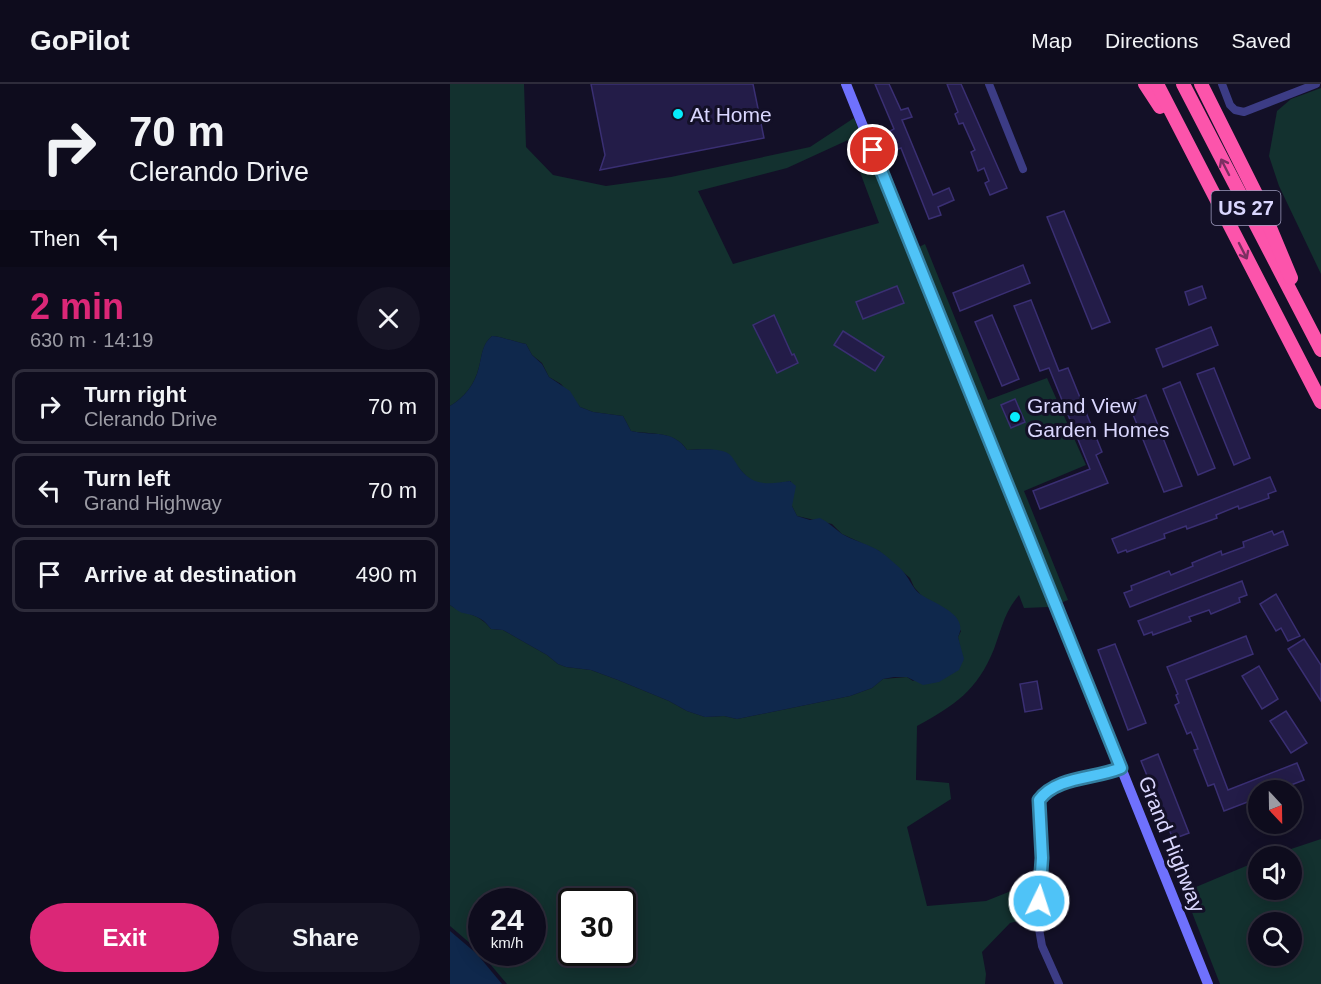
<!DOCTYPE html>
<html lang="en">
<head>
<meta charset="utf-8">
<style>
  body { margin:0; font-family:Arial,sans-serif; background:#171526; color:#f1f3f6; height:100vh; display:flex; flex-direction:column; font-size:22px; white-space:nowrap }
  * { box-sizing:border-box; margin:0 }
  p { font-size:20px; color:#9b9ba4 }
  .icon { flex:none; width:33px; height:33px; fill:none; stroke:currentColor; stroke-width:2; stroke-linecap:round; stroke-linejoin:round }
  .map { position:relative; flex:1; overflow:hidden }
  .sheet { display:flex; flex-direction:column; background:#0e0c1d; width:450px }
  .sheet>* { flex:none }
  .banner { background:#0e0c1d; color:#f1f3f6; overflow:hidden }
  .needle { width:39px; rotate:158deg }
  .buttons { position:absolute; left:798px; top:696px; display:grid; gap:12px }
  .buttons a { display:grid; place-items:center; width:54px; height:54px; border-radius:50%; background:#0e0c1d; box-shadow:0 3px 15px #0003,0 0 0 2px #2e2c3b; font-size:30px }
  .speed { position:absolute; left:18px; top:804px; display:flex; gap:12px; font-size:30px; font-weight:700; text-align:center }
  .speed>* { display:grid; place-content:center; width:78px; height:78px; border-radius:50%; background:#0e0c1d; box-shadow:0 3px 15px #0003,0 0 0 2px #2e2c3b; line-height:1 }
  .speed small { font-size:15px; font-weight:400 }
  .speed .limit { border:3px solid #111; border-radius:9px; background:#fff; color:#111 }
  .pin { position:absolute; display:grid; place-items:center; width:51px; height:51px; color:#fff; margin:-26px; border:3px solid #fff; border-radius:50%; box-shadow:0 2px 6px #0007 }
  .me { position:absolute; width:66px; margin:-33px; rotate:4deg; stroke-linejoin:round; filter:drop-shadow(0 0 4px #0008) }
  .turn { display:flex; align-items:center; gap:21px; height:126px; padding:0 30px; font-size:27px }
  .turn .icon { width:78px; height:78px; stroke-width:2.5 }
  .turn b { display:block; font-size:42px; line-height:51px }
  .then { display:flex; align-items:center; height:57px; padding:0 30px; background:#0003; gap:12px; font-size:22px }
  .round { display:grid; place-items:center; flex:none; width:63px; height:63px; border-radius:32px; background:#171526 }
  .overview { display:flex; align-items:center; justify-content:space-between; height:102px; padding:0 30px }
  h1 { font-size:36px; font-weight:600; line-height:45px; color:#db2777 }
  .cta { display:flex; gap:12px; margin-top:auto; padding:12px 30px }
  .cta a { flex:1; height:69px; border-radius:36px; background:#db2777; color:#fff; font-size:24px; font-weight:600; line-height:69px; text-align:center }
  .cta a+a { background:#171526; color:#f1f3f6 }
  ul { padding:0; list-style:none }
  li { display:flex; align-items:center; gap:18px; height:75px; margin:0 12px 9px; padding:0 18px; border:3px solid #2e2c3b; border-radius:12px }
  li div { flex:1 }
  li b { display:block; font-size:22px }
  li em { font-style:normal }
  header { display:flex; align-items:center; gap:36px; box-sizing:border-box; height:84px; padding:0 30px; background:#0e0c1d; border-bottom:2px solid #2e2c3b }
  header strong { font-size:28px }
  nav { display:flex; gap:33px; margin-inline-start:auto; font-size:21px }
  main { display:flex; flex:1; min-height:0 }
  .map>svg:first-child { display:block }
  .green { fill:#13312f; fill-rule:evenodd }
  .water { fill:#0f284c }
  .building { fill:#231c48; stroke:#3a2f73; stroke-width:1.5 }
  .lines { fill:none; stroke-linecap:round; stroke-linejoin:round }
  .street { stroke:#3c3c85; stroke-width:8 }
  .secondary { stroke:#6f71fd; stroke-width:10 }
  .highway { stroke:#fc54ab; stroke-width:14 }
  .oneway { stroke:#7c2f62 }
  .route-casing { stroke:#337fa1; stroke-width:15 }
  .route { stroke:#4fc3f7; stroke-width:10 }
  .poi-dot { fill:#06ecfb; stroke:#131027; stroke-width:2 }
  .labels { text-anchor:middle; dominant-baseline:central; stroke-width:6; stroke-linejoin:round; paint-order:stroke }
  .shield { fill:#131027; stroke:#9e9bbe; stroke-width:1.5 }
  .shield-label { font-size:20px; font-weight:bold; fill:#dad7fe }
  .poi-label { font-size:21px; fill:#dad7fe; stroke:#131027; text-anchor:start }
  .street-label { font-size:21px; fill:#dad7fe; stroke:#131027 }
</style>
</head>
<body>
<header>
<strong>GoPilot</strong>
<nav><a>Map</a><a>Directions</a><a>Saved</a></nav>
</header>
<main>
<section class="sheet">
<div class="banner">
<div class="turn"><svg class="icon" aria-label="right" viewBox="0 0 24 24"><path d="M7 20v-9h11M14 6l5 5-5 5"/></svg><div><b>70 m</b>Clerando Drive</div></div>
<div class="then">Then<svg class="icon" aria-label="left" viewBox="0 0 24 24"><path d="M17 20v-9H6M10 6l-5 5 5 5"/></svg></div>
</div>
<div class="overview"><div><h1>2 min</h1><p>630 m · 14:19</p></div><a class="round"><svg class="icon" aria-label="close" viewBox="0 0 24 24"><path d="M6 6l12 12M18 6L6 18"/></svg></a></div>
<ul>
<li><svg class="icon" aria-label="right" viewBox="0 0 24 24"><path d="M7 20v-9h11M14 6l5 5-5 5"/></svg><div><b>Turn right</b><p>Clerando Drive</p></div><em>70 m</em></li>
<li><svg class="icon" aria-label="left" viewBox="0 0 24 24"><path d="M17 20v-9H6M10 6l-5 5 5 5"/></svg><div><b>Turn left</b><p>Grand Highway</p></div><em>70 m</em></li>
<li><svg class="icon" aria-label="arrive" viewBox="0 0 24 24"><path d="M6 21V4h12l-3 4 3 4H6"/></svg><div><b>Arrive at destination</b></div><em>490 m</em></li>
</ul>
<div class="cta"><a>Exit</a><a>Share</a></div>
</section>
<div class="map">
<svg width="871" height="900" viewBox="0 0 871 900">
  <rect width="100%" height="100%" fill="#131027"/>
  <!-- green -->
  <g class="green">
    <path d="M0 0H74L76 63 103 91 156 102 221 93 360 63 404 34 546 384 599 523 574 524 569 511C554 529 552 544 544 565 527 607 505 621 467 642L466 696 499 699 501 715 457 743 477 822 536 817 586 797 592 831 560 839 532 868 536 890 535 900H57L29 867 0 842V521C16 532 28 528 41 545L53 546 67 554 97 571 108 580 116 583 141 586 168 596 219 617 237 627 255 633 274 632 287 635 400 612 422 604 433 595 457 593 463 597 510 563 508 553 511 547 470 510 464 503 460 494 429 467 392 450 382 440 347 432 342 422 341 397C330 399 312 403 303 397 288 388 284 371 266 367 257 364 246 366 237 366 224 346 201 351 181 347L173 332 143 328 130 323 111 300 99 293 92 279 82 271 76 260C64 258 54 253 42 252 32 260 32 272 29 283 25 300 15 313 0 322ZM398 56 429 139 283 180 248 107 337 84ZM32 818H82V868H32ZM122 818H172V868H122Z"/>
    <path d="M871 4V190L829 102 819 72 827 27 841 15Z"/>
    <path d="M475 160 538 316 597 294 636 381 574 407 618 516 608 520 467 164Z"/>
    <path d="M871 755V900H770L734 808 808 777V806H842V772H820ZM808 838H842V872H808Z"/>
  </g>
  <!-- water -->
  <g class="water">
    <path d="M42 252C54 253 64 258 76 260L82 271 92 280 99 293 120 307 130 323 143 328 173 332 181 347C203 352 223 345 237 366 249 366 268 363 279 370 284 374 286 380 290 385 304 403 320 400 340 397L346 402 342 422 347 432 360 436 370 434C378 438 384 444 392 450 402 456 415 459 426 465 435 470 443 478 451 485 459 493 462 504 470 510 484 520 520 530 508 553L514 575 509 586 489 598 473 601 457 593H444L433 595 422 604 400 612 287 635 274 632 255 633 237 627 219 617 168 596 141 586 116 583 108 580 97 571 67 554 53 546 41 545C32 533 26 532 13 529 8 528 4 523 0 521V322C15 313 25 300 29 283 32 271 32 260 42 252Z"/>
    <path d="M0 847 27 870 52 900H0Z"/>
  </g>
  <!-- building -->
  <g class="building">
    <path d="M141 0H303L314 54 150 86 155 71Z"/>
    <path d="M425 0H439L451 26 458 24 462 33 452 36 483 111 499 104 504 116 488 123 491 131 479 135 451 64 448 65 440 47 444 45Z"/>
    <path d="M497 0H511L557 104 540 111 535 99 539 97 534 84 528 87 521 68 525 66 513 39 509 40 505 30 508 28Z"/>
    <path d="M614 127 660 238 642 245 597 133Z"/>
    <path d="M573 181 580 199 510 227 503 209Z"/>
    <path d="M447 202 454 219 413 235 406 218Z"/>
    <path d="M752 202 756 214 739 221 735 208Z"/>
    <path d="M581 216 609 287 618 284 652 368 646 371 658 399 590 425 583 407 640 385 599 284 590 287 564 222Z"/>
    <path d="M324 231 342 271 344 270 348 279 327 289 303 241Z"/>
    <path d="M542 231 569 295 552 302 525 238Z"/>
    <path d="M761 243 768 261 713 283 706 265Z"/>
    <path d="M393 247 434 273 425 287 384 261Z"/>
    <path d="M764 284 800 374 784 381 747 290Z"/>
    <path d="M730 298 765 384 748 391 713 305Z"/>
    <path d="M696 311 732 402 714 408 678 318Z"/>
    <path d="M565 315 575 338 561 344 551 321Z"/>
    <path d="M820 393 826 407 818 410 819 414 789 425 788 422 766 431 767 434 737 445 736 442 714 450 715 454 677 468 676 466 668 469 662 455Z"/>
    <path d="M822 447 824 451 833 447 838 461 680 523 674 509 682 506 681 502 719 487 721 491 743 482 742 479 771 467 772 471 794 463 793 458Z"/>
    <path d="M792 497 797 511 789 514 790 518 761 530 759 526 739 533 741 537 703 551 702 548 694 551 688 537Z"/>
    <path d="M826 510 850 552 838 557 831 544 826 547 810 520Z"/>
    <path d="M796 552 803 570 736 596 778 706 847 679 854 696 828 706H808V714L774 727 764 700 758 702 744 666 748 665 741 648 737 650 725 621 729 619 726 611 728 610 717 583Z"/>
    <path d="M854 555 871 581V617L838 565Z"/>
    <path d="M665 560 696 639 678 646 648 566Z"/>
    <path d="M809 582 828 615 812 625 792 592Z"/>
    <path d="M587 597 592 625 575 628 570 600Z"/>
    <path d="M836 627 857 659 841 669 820 637Z"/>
    <path d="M708 670 739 749 723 755 691 677Z"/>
  </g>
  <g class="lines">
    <!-- street -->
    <g class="street">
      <path d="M539 0 573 85"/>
      <path d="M772 0 780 21 785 26 794 28 866 0"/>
      <path d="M609 900 592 862 588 839 592 774 589 716C607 691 645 696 671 684"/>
    </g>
    <!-- secondary -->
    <path class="secondary" d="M396 0 758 900"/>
    <!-- highway -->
    <g class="highway">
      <path d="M695 0 710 23"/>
      <path d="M707 0 871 318"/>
      <path d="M733 0 871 266"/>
      <path d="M751 0 806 110 841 194"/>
    </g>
  </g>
  <!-- one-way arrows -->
  <defs><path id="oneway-shaft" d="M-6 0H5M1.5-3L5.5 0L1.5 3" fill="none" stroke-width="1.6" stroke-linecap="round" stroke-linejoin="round" transform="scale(1.5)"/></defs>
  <g class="oneway">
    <use href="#oneway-shaft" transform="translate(775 83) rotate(-117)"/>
    <use href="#oneway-shaft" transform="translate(793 167) rotate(63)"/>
  </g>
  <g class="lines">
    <defs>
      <path id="route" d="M423 66 671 684C645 695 607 692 589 716L592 774 589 817"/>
    </defs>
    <!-- route casing -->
    <use href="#route" class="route-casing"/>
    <!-- route -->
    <use href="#route" class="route"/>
  </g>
  <!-- markers -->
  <g class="poi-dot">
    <circle cx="228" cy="30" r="6"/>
    <circle cx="565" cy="333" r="6"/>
  </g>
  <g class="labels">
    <!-- shield labels -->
    <rect class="shield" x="761.5" y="107" width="69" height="34" rx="4.5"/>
    <g class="shield-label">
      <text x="796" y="124">US 27</text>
    </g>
    <!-- poi labels -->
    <g class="poi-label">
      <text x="240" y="30">At Home</text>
      <text x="577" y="321">Grand View<tspan x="577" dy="24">Garden Homes</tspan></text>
    </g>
    <!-- street labels -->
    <g class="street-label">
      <text transform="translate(722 760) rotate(68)">Grand Highway</text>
    </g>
  </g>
</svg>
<div class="buttons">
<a><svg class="needle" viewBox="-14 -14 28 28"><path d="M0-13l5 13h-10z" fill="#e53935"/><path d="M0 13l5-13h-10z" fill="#9b9ba4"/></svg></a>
<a><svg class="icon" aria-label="sound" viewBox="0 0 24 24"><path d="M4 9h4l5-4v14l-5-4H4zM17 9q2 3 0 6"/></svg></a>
<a><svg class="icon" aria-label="search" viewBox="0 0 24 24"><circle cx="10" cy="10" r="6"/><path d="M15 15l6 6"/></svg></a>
</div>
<div class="speed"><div>24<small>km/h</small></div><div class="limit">30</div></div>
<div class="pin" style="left:423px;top:66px;background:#d93025"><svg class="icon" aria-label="arrive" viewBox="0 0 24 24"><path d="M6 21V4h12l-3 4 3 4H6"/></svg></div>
<svg class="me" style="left:589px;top:817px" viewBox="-20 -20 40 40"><circle r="17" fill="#4fc3f7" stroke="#fff" stroke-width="3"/><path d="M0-11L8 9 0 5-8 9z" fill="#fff"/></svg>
</div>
</main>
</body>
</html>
